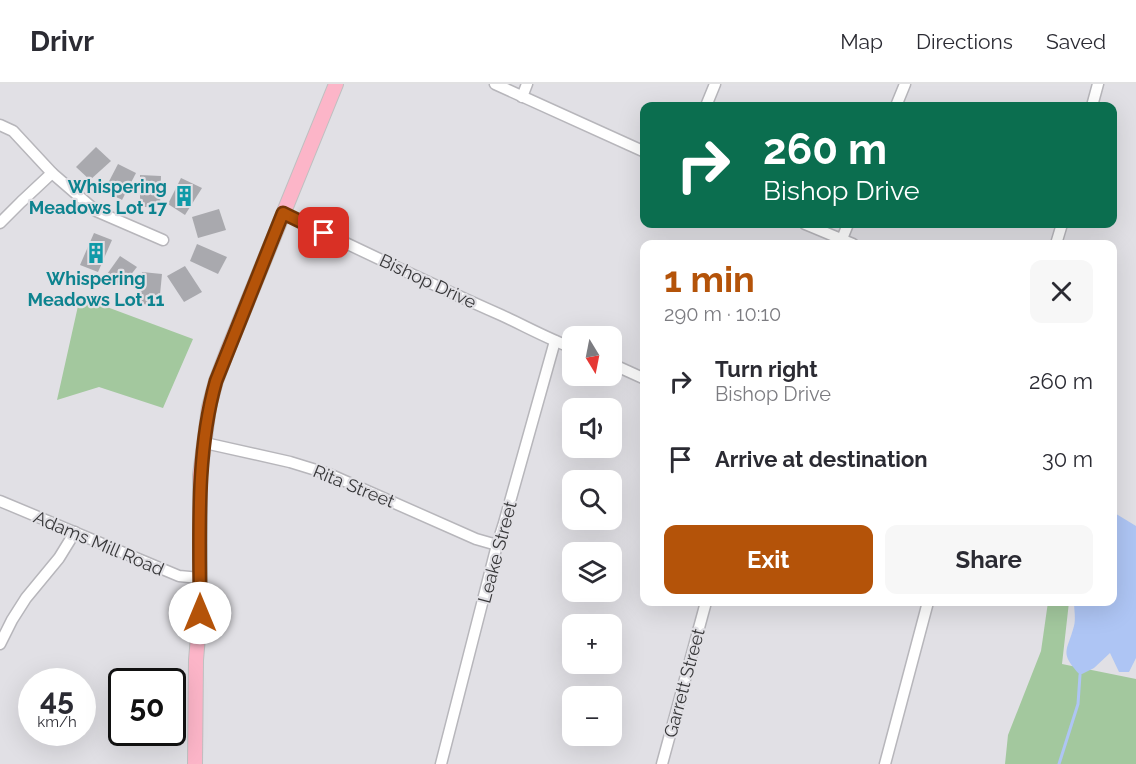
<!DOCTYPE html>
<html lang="en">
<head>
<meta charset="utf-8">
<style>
  body { margin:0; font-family:Raleway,sans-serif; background:#f7f7f7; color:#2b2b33; height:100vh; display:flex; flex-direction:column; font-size:22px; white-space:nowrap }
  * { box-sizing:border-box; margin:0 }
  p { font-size:20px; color:#7c7c81 }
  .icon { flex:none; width:33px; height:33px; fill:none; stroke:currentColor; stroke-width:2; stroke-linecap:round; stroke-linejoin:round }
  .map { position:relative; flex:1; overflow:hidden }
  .details { position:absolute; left:640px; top:156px; width:477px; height:366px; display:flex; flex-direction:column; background:#fff; border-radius:12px; box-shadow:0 6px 24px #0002 }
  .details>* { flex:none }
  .guide { position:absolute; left:640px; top:18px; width:477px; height:126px; border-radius:12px; box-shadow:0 6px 24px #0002; background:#0b6e4f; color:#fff; overflow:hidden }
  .needle { width:39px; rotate:170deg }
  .controls { position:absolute; left:562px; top:242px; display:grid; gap:12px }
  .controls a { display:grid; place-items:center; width:60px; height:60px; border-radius:12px; background:#fff; box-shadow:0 6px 24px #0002; font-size:30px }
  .speed { position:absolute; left:18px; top:584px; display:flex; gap:12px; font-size:30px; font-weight:700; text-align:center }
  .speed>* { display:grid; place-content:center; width:78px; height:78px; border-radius:50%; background:#fff; box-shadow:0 6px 24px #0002; line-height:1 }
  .speed small { font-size:15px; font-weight:400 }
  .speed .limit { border:3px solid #111; border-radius:9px; background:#fff; color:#111 }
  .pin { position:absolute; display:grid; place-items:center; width:51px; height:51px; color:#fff; margin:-26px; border-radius:12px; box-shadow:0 3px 9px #0006 }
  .me { position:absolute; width:66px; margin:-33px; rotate:0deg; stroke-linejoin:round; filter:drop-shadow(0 0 4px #0008) }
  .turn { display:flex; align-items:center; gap:21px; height:126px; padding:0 24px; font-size:27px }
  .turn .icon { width:78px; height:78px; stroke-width:2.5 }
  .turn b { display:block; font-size:42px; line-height:51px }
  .round { display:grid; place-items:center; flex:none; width:63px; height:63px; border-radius:12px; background:#f7f7f7 }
  .overview { display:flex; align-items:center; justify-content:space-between; height:102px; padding:0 24px }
  h1 { font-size:36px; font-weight:700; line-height:45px; color:#b45309 }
  .cta { display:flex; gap:12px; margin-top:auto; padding:12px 24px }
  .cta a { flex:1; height:69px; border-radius:12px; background:#b45309; color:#fff; font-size:24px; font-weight:700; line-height:69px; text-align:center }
  .cta a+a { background:#f7f7f7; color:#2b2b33 }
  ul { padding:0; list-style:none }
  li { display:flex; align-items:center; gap:18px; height:78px; padding:0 24px }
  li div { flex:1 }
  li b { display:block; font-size:22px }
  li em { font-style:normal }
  header { display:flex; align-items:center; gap:36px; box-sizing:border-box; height:84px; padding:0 30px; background:#fff; border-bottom:2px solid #e1e1e2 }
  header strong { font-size:28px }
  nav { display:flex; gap:33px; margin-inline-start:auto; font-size:21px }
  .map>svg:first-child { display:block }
  .green { fill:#a3c89e }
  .water { fill:#aec5f4 }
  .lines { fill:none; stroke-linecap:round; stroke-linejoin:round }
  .stream { stroke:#aec5f4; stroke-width:3 }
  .building { fill:#a9a9ae }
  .minor-casing { stroke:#b7b6bb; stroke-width:13 }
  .major-casing { stroke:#bfbfc0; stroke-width:16 }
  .minor { stroke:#fff; stroke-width:10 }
  .major { stroke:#fcb5c8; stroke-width:14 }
  .route-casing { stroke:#753606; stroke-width:15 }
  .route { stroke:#b45309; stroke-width:10 }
  .labels { text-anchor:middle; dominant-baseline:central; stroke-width:4.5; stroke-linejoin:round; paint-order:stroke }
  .culture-label { font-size:18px; font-weight:bold; fill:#0d838f; stroke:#e1e0e5; text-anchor:end }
  .street-label { font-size:18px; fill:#373739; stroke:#e1e0e5 }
</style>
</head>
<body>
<header>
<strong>Drivr</strong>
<nav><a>Map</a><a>Directions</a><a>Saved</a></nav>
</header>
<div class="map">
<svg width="1136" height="680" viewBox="0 0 1136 680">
  <rect width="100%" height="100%" fill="#e1e0e5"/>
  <!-- green -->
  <g class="green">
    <path d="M80 213 193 255 163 324 99 303 57 316Z"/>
    <path d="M1048 518H1069L1062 580 1136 595V680H1005L1008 651 1041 567Z"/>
  </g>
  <!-- water -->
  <path class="water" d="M1113 428 1136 442V574L1129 588H1119L1110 569 1094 584 1080 591C1059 568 1067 568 1074 542 1076 535 1074 525 1074 518H1113Z"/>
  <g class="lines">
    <!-- stream -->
    <path class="stream" d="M1059 680 1078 620 1080 591"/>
  </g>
  <!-- building -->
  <g class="building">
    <path d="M96 63 111 77 90 96 76 83Z"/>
    <path d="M118 80 136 89 122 116 104 107Z"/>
    <path d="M140 91 161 92 160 123H140Z"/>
    <path d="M181 94 202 104 185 131 168 120Z"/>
    <path d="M219 125 226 146 198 154 192 133Z"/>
    <path d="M94 149 112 156 98 188 80 181Z"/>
    <path d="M197 160 227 173 218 190 190 177Z"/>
    <path d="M120 172 137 183 121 203 105 193Z"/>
    <path d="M185 182 202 208 184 218 167 192Z"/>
    <path d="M142 188 162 190 159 221 138 220Z"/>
  </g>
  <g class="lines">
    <defs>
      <g id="minor">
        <path d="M495 0 645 68"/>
        <path d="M522 13 527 0"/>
        <path d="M706 22 715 0"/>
        <path d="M896 22 905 0"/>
        <path d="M1092 22 1098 0"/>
        <path d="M0 41 13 47 52 89 96 127 163 156"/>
        <path d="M283 129C356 164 428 199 501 231 525 242 548 255 573 264"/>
        <path d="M0 139 21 118 52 89"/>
        <path d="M805 140 853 160"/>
        <path d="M842 155 848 140"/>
        <path d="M1056 160 1062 140"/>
        <path d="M612 280 645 295"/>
        <path d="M205 359 290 378 329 390 476 455 497 461"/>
        <path d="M0 417 179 492 200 494"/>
        <path d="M0 560 12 536 26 514 59 474 75 448"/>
        <path d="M441 680 497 461 504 439 555 257"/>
        <path d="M662 680 706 518"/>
        <path d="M885 680 928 518"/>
      </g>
      <path id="major" d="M195 680 196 576 200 529V391L209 323 216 297 227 268 336 0"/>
    </defs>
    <!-- minor casing -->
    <use href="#minor" class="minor-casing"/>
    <!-- major casing -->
    <use href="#major" class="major-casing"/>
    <!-- minor -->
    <use href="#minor" class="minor"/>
    <!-- major -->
    <use href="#major" class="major"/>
  </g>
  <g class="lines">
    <defs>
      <path id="route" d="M200 529C200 453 195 371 216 297L283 129 324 149"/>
    </defs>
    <!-- route casing -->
    <use href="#route" class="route-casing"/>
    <!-- route -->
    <use href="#route" class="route"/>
  </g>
  <!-- icons -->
  <defs>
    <symbol id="building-bare" viewBox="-9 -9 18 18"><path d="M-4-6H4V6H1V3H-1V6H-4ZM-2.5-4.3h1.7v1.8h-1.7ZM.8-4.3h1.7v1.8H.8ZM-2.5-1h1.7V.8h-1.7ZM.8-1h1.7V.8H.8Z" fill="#0f9aa8" stroke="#e1e0e5" stroke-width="2.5" paint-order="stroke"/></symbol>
  </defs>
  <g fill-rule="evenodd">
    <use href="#building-bare" x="169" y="97" width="30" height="30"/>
    <use href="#building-bare" x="81" y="154" width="30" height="30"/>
  </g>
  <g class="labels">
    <!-- culture labels -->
    <g class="culture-label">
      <text x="167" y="102">Whispering<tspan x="167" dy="21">Meadows Lot 17</tspan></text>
      <text x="96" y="194" text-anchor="middle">Whispering<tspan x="96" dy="21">Meadows Lot 11</tspan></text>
    </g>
    <!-- street labels -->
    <g class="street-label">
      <text transform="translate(428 197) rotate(25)">Bishop Drive</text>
      <text transform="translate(354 402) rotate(22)">Rita Street</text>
      <text transform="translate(99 459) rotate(23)">Adams Mill Road</text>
      <text transform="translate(497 468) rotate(-75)">Leake Street</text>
      <text transform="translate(684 599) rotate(-75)">Garrett Street</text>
    </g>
  </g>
</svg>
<div class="controls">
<a><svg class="needle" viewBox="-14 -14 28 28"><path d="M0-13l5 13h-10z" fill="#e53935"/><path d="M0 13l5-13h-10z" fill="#7c7c81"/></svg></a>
<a><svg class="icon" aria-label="sound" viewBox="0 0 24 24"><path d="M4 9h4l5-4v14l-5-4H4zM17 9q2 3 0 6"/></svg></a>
<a><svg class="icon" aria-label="search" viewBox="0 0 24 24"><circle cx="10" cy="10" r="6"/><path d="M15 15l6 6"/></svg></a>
<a><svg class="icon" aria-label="layers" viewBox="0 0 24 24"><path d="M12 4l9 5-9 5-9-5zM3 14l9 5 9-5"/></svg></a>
<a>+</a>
<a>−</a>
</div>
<div class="speed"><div>45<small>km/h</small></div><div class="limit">50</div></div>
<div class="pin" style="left:324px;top:149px;background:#d93025"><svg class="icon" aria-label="arrive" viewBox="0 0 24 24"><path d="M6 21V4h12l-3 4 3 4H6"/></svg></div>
<svg class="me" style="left:200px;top:529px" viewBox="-20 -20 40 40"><circle r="19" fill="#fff"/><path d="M0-13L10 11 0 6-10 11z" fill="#b45309"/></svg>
<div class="guide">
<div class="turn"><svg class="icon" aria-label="right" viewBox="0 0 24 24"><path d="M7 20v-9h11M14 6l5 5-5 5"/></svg><div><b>260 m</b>Bishop Drive</div></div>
</div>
<section class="details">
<div class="overview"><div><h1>1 min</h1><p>290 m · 10:10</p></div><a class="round"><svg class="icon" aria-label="close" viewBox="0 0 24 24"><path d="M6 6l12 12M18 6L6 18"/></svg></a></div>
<ul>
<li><svg class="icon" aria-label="right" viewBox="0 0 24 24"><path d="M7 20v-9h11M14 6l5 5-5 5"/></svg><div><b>Turn right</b><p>Bishop Drive</p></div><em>260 m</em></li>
<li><svg class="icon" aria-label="arrive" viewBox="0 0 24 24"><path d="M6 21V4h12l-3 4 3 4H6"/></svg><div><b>Arrive at destination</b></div><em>30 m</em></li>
</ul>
<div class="cta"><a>Exit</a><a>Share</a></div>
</section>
</div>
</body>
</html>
